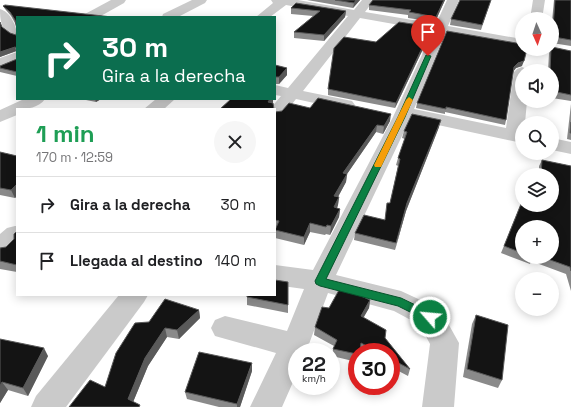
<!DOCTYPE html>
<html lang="es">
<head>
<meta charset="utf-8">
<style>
  body { margin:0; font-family:"Space Grotesk",sans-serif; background:#f6f6f6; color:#202124; height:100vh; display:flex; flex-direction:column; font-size:15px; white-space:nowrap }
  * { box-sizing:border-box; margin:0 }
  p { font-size:13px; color:#757577 }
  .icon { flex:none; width:22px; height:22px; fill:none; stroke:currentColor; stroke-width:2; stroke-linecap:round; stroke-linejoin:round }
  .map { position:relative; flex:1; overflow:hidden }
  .sheet { position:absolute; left:16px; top:108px; width:260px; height:188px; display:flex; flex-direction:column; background:#fff; border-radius:0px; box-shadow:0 2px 10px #0003 }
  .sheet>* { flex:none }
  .hud { position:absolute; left:16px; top:16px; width:260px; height:84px; border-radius:0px; box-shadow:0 2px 10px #0003; background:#0b6e4f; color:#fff; overflow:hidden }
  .needle { width:26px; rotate:177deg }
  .controls { position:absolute; left:515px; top:12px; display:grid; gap:8px }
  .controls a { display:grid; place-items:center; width:44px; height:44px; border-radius:50%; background:#fff; box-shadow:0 2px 10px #0003; font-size:20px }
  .speed { position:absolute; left:288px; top:343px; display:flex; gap:8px; font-size:20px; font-weight:700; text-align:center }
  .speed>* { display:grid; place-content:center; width:52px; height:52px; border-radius:50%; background:#fff; box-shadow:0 2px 10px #0003; line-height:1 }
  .speed small { font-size:10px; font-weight:400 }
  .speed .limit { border:6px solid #d22; background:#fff; color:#111 }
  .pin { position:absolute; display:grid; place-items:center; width:34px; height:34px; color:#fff; margin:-41px -17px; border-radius:50% 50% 50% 0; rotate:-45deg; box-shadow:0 0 4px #0007 }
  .pin .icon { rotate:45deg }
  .me { position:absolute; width:44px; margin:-22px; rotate:297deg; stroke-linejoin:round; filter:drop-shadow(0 0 3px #0008) }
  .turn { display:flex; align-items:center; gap:14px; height:84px; padding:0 20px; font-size:18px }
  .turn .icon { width:52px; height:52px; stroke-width:2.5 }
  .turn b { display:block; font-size:28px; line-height:34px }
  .round { display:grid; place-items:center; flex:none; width:42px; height:42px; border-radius:21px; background:#f6f6f6 }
  .overview { display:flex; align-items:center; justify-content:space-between; height:68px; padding:0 20px }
  h1 { font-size:24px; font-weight:800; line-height:30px; color:#1e9e55 }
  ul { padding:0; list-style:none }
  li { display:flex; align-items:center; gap:12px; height:56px; padding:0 20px; border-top:1px solid #e0e0e0 }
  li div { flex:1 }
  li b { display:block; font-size:15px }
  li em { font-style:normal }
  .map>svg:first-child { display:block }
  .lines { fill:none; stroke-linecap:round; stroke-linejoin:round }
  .minor { fill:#cacaca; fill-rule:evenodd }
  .wall { fill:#8a8a8a; fill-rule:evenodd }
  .shaded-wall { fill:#5a5a5a }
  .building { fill:#141414; stroke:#5a5a5a }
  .route { fill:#0b8043; stroke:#07532c }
  .slow { fill:#f59e0b }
</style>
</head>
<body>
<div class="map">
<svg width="571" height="407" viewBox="0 0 571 407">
  <rect width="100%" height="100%" fill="#fff"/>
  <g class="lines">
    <!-- minor -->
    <g class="minor">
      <path d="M111 0H126L124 3 99 17H84L85 14Z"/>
      <path d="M192 0H207L205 3 178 17H162L163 14Z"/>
      <path d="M271 0H298L354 10 362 0H374L365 12 436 24 447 0H459L448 26 522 39V47L445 34 414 109 506 128 514 72 517 69 522 67 527 69 529 71H522V101H527L525 123H522V143L410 119 336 275 401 291 440 309 459 343 454 407H422L430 344 420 325 394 311 328 293 306 352H297V373L282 407H250L276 353 215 336 211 328 215 320 225 316 287 331 304 289 275 285V265L313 270 393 117 433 31 360 18 303 91 352 101 355 105 352 109 346 110 296 99 281 118 275 119V109H270L281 96 275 95V85L288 88 348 16 286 5 270 17H256L273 3Z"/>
      <path d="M533 0H545L542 19H530Z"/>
      <path d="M0 9C11 12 17 27 17 37 2 33 0 23 0 9Z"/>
      <path d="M17 52V62L0 69V58Z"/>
      <path d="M24 99H45C39 108 27 109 17 109V115L0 122V110Z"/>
      <path d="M156 99H175L164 109H144Z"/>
      <path d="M552 138 571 142V154L552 150Z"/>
      <path d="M15 226H17V246L9 254 0 257V234L7 228Z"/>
      <path d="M119 295H148L144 302 66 407H31L36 396Z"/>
    </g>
  </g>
  <!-- wall -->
  <g class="wall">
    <path d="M307 0H360L353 8Z"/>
    <path d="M373 0H445L435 22 408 18V15L369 10V5Z"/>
    <path d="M491 0 481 30 450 25 451 19Z"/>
    <path d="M554 0H571V46L552 43V21Z"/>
    <path d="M3 6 112 17 0 57V22L2 27 10 33 16 35 17 29 15 23 11 16 5 9Z"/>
    <path d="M291 8 346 11 345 17 324 41 294 38V32L313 16 291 14Z"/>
    <path d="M432 27 431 32 395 108 328 95V89Z"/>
    <path d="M447 31 522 66 516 68 513 71 506 120 505 125 445 112V114L416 108 417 103Z"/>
    <path d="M551 49 571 51V101L552 98V71H548L549 53Z"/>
    <path d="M17 51V76L0 72V66L17 59Z"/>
    <path d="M275 65 287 68V75L279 84H275Z"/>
    <path d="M81 99H101L96 102Z"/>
    <path d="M571 104V140L567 139Z"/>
    <path d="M310 108 390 121 383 134 376 132 347 174 346 182 338 197H339L338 205 337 208 340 209 339 217 330 235 326 234 325 235 310 232 304 245 275 238V112Z"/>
    <path d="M439 127 406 211 395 250 354 240 355 233 385 220 390 203 398 166 396 165 398 158 405 139 402 138 404 131Z"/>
    <path d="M0 152 17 156V196L15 198 0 195Z"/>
    <path d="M542 160 571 166V291L566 274 531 261 530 264 501 253 521 204 537 209V205H552V175H539V166ZM522 227 552 257H522Z"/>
    <path d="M17 231V272L0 269V248L6 247 14 239Z"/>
    <path d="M288 282V313L247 305V297Z"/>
    <path d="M370 300 369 308 363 317 385 338 410 369 408 376 391 367V352H363L360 350 357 352V362L332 356 333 349 334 346 314 335 315 327 329 308Z"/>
    <path d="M199 310 200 318 179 339 167 337 148 366 133 402 105 387 149 322Z"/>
    <path d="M476 315 502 380 498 388 463 377 472 324Z"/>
    <path d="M0 339 48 356 28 396 8 390 0 403Z"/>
    <path d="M252 371 240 407H219L187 399 185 392Z"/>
  </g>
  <!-- shaded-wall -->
  <g class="shaded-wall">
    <path d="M356 0H360L353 8 354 3Z"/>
    <path d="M444 0H445L435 22 436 17Z"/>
    <path d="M346 11 345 17 324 41V35Z"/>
    <path d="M432 27 431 32 395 108 396 103Z"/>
    <path d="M15 47 16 51 0 57V52Z"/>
    <path d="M524 61 522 66 516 68 513 72 514 67 518 63Z"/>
    <path d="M287 68V75L279 84V77Z"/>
    <path d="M95 99H101L96 102Z"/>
    <path d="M270 99H273V103L268 102Z"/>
    <path d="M391 114 390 121 383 134 384 126Z"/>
    <path d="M441 120 439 127 406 211 395 250 407 203Z"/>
    <path d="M377 125 376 132 347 174 346 182 334 204V196L343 173Z"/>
    <path d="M17 184V196L15 198 11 190Z"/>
    <path d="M339 197 338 205 334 215V207Z"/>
    <path d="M340 209 339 217 330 235 331 226Z"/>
    <path d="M310 223V232L304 245V237Z"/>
    <path d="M370 300 369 308 360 324 361 316Z"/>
    <path d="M199 310 200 318 179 339 177 330Z"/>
    <path d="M165 328 167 337 148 366 131 407 128 399 145 358Z"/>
    <path d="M44 348 48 356 28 396 23 388Z"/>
    <path d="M252 363V371L240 407H237V404Z"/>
    <path d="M2 382 8 390 0 403V386Z"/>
  </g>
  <!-- building -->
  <g class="building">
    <path d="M335 0H356L354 3Z"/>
    <path d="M373 0H444L436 17 409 12 411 10 369 5Z"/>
    <path d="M460 0H491L482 25 451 19Z"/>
    <path d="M555 0H571V40L554 37 552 42Z"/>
    <path d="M296 3 346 11 324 35 294 32 320 11 291 8Z"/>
    <path d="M5 5 112 17H17V48L15 47 0 52V22L2 27 10 33 16 35 17 29 15 20 10 12 3 6Z"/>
    <path d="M399 22 432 27 396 103 328 89 334 48 344 37 376 42Z"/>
    <path d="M447 31 522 44V49H527L524 61 518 63 514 67 506 120 446 107V109L417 103Z"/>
    <path d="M552 47 571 51V95L552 91V71H550L551 49H552Z"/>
    <path d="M17 51V72L0 68V66L17 59Z"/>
    <path d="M275 65 287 68 279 77H275Z"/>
    <path d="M318 98 391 114 384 126 377 125 343 173 347 174 334 196 339 197 334 207 340 209 331 226 327 225 326 227 310 223 304 237 275 230 279 221 275 220V112L282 111 289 103 310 108Z"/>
    <path d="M231 99H270L268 102 273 103 274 109H220Z"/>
    <path d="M412 114 441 120 407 203 396 243 355 233 364 215 385 220 387 203H390L400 159 398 158 407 132 404 131Z"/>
    <path d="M571 122V133H570Z"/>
    <path d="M0 152 17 156V184L11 190 0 188Z"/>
    <path d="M542 160 571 166V271L570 267 542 257H552V227H522V253L504 246 521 204 539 210 540 205H552V175H541Z"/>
    <path d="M17 231V265L0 261V248L6 247 14 239V234Z"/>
    <path d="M275 280 288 282V305L247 297V295H275Z"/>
    <path d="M339 290 361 296 370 300 361 316 386 330 385 338 410 369 391 359V352H378L361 343 360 352H357V354L333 349 337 340 315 327 322 307 329 308Z"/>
    <path d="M165 299 199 310 177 330 165 328 145 358 128 399 140 405 139 407H69L90 380 105 387 116 353 135 323 149 322Z"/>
    <path d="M476 315 508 325 502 380 467 369Z"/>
    <path d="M0 339 44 348 23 388 2 382 0 386Z"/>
    <path d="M199 352 252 363 237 404 185 392Z"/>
  </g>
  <!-- route -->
  <path class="route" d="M426 55 431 56 405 117 326 279 401 298 434 314 435 317 434 320 430 322 398 306 320 286 316 284 315 281 398 117Z"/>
  <!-- slow -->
  <path class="slow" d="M409 97 413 100 382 165 381 167H375L374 165 406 100Z"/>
</svg>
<div class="controls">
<a><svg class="needle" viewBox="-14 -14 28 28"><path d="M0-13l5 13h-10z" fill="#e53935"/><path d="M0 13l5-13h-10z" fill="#757577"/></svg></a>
<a><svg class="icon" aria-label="sound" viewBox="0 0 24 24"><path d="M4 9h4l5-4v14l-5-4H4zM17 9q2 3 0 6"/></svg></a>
<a><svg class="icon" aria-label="search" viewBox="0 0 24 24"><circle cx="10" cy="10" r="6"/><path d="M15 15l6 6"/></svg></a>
<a><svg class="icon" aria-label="layers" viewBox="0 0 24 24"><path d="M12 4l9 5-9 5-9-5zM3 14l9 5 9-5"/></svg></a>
<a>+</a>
<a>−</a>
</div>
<div class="speed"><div>22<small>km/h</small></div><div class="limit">30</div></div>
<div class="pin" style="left:428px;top:56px;background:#d93025"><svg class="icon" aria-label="arrive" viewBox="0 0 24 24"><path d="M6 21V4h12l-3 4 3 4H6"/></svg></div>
<svg class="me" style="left:430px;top:317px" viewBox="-20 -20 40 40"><circle r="17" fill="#0b8043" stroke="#fff" stroke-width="3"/><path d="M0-11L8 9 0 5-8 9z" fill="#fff"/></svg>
<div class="hud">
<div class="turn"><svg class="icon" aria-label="right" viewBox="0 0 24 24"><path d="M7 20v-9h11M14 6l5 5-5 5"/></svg><div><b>30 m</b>Gira a la derecha</div></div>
</div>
<section class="sheet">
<div class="overview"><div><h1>1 min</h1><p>170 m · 12:59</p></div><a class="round"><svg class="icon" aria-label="close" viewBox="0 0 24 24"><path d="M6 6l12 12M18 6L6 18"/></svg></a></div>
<ul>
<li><svg class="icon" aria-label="right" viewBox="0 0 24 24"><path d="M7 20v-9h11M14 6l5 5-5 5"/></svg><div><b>Gira a la derecha</b></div><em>30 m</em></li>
<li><svg class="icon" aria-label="arrive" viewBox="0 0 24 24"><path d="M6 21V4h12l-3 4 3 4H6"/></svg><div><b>Llegada al destino</b></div><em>140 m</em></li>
</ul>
</section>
</div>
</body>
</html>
